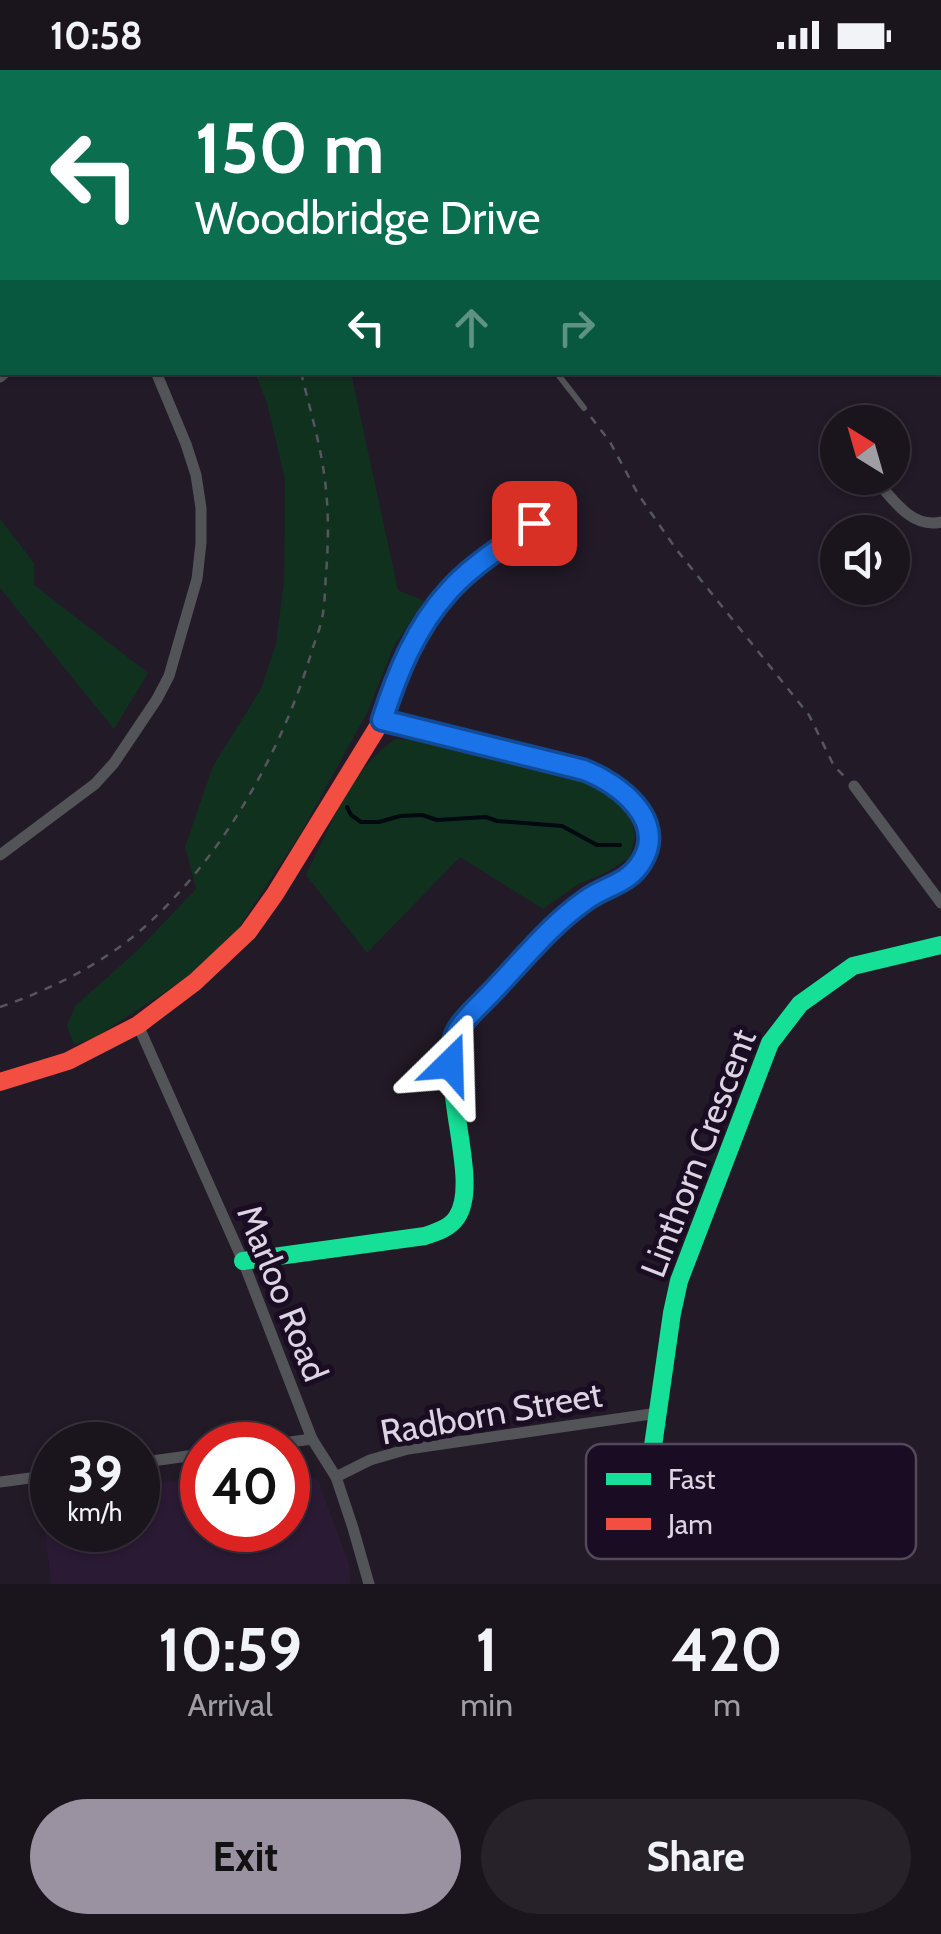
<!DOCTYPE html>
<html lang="en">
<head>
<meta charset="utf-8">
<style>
  body { margin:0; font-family:Cabin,sans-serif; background:#27212a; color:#f1f3f6; height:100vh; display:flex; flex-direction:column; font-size:38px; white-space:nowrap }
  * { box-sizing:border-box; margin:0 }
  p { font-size:32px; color:#9f9ea4 }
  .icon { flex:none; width:55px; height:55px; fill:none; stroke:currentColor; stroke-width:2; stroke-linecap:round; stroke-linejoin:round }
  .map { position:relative; height:1514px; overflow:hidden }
  .sheet { display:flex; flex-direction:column; background:#1a141d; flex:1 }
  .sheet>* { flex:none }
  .guide { position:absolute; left:0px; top:0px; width:942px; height:305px; box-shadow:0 2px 8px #0004,0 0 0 2px #38333b; background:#0b6e4f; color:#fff; overflow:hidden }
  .needle { width:65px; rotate:323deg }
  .buttons { position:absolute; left:820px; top:335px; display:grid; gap:20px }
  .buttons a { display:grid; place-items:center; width:90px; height:90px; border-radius:50%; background:#1a141d; box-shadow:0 2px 8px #0004,0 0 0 2px #38333b; font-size:50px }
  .speed { position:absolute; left:30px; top:1352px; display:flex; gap:20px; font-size:50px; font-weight:700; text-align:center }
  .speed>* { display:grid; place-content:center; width:130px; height:130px; border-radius:50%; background:#1a141d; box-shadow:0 2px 8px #0004,0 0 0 2px #38333b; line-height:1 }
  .speed small { font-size:25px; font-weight:400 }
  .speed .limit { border:15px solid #d22; background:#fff; color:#111 }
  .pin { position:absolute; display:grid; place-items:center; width:85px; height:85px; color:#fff; margin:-42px; border-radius:20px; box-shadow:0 5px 15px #0006 }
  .me { position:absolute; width:110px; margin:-55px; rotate:22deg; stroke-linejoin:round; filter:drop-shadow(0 0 8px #0008) }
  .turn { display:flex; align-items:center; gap:35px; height:210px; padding:0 30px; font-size:45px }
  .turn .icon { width:130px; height:130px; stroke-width:2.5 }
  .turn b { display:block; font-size:70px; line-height:85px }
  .lanes { display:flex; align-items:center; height:95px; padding:0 30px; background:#0003; justify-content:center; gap:50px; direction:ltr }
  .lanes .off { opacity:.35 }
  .eta { display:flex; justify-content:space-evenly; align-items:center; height:170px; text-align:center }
  .eta b { font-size:60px; font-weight:800; line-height:70px }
  .cta { display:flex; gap:20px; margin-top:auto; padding:20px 30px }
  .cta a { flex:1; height:115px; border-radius:60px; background:#9b92a1; color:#111; font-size:40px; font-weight:800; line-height:115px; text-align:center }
  .cta a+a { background:#27212a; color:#f1f3f6 }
  .status { display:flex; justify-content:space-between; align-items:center; height:70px; padding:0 50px; background:#1a141d; direction:ltr }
  .status svg { height:28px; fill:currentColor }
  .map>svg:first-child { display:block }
  .built { fill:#2a1a34 }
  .green { fill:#11311f }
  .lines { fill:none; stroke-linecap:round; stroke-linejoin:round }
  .stream { stroke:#030911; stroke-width:4 }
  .path { stroke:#57565d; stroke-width:2.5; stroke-dasharray:8 8; stroke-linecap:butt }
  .lane { stroke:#525458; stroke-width:6 }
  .street { stroke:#525458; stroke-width:11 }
  .fast { stroke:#16e098; stroke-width:18 }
  .jam { stroke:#f24e42; stroke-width:18 }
  .route-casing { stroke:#114b97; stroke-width:25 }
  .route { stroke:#1a73e8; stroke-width:18 }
  .labels { text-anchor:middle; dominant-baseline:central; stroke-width:10; stroke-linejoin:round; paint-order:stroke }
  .street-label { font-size:35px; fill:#dcd3e3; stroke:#1a0c22 }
  .key { fill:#1a0c22; stroke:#54485c; stroke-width:2.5 }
  .key-label { font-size:28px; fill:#dcd3e3 }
</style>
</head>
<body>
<div class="status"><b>10:58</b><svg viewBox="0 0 49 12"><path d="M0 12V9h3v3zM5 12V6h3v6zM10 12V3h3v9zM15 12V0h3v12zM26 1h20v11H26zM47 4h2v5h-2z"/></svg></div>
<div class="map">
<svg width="941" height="1514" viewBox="0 0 941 1514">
  <rect width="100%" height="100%" fill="#221a27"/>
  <!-- built -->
  <path class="built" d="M288 1396H292L318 1410 349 1494 351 1514H51L41 1428 52 1426V1460H138V1416L202 1407V1460H288Z"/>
  <!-- green -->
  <g class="green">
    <path d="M255 303H351L398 520 424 531 394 576 368 641 302 761 238 859 191 905 96 967 74 975 67 956 75 936 137 881 196 819 185 777 213 696 261 619 276 574 284 511 285 410 267 333Z"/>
    <path d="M0 449 34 493V515L148 603 114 659 0 518Z"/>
    <path d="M396 669 419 670 509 689 589 711 613 726 631 744 635 766 630 787 607 802 577 815 543 839 460 787 367 883 306 805C330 758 350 698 396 669Z"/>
  </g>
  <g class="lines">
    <!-- stream -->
    <path class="stream" d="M347 737 351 745 361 752H379L400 746 422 745 437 750 486 747 497 751 562 756 597 775H620"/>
    <!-- path -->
    <g class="path">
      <path d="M102 0 103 2"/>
      <path d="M132 0 134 2"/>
      <path d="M109 2 113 0"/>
      <path d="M591 347 610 372 638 424 676 479 809 645 834 696 845 707"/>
      <path d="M0 937C53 919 110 890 151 851 224 783 281 682 310 587 314 572 321 558 323 543 325 531 325 517 326 505 329 467 329 429 322 391 317 362 308 332 301 302"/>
    </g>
    <!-- lane -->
    <path class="lane" d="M556 302 584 338"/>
    <!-- street -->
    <g class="street">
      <path d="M331 0 333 2"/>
      <path d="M772 2 776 0"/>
      <path d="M0 61 2 59"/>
      <path d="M0 307 6 302"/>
      <path d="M831 358 838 363"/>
      <path d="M874 408C892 428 911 459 941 452"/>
      <path d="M854 716 941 833"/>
      <path d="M0 785 95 714 114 693 157 629 169 606 197 509 201 473V438L196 405 186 374 156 302"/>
      <path d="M138 955 243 1191 312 1369 336 1407 353 1458 369 1514"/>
      <path d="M268 1375 312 1369"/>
      <path d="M138 1393 202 1384"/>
      <path d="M336 1407 370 1390 408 1379 658 1343"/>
      <path d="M0 1412 52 1405"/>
    </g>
    <!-- fast -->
    <g class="fast">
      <path d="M399 601C410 580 420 559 434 540 460 504 500 479 534 453"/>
      <path d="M243 1191 425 1166C437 1162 450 1158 457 1147 481 1111 439 1017 456 966 462 947 481 933 494 920 527 886 558 842 601 822"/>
      <path d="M639 1474 672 1243 679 1211 770 973 800 934 853 896 941 875"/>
    </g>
    <!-- jam -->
    <g class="jam">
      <path d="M382 650C429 662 476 674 523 686 548 692 575 695 597 707 620 719 648 740 649 768 650 796 623 812 601 822"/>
      <path d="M0 1012 68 991 138 955 195 912 248 862 275 824 382 650 399 601"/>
    </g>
  </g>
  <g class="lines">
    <defs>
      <path id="route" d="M450 994C452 984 452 971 456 963 462 950 482 933 492 922 522 891 550 855 586 830 605 816 629 814 642 791 667 750 619 714 584 700L382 650C397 604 415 558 449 521 473 494 506 475 534 453"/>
    </defs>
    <!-- route casing -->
    <use href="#route" class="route-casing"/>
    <!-- route -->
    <use href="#route" class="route"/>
  </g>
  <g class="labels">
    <!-- street labels -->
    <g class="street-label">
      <text transform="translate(698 1083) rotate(-69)">Linthorn Crescent</text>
      <text transform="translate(283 1223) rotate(68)">Marloo Road</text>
      <text transform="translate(491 1343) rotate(-10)">Radborn Street</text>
    </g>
  </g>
  <!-- legend -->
  <rect x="586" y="1374" width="330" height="115" rx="15" class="key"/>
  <rect x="606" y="1403" width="45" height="12" fill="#16e098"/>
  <rect x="606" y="1448" width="45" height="12" fill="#f24e42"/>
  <g class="key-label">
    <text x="668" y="1419">Fast</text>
    <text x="668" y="1464">Jam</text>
  </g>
</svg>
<div class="buttons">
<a><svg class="needle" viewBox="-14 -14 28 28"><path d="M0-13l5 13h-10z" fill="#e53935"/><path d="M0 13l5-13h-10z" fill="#9f9ea4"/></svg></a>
<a><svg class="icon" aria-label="sound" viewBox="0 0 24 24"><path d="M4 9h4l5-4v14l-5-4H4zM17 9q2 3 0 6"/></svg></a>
</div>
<div class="speed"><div>39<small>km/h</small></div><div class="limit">40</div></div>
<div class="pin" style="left:534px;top:453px;background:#d93025"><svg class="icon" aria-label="arrive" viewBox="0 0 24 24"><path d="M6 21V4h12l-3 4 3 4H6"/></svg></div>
<svg class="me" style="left:450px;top:994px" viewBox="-20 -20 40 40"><path d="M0-17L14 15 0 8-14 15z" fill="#1a73e8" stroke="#fff" stroke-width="4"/></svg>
<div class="guide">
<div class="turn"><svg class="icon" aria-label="left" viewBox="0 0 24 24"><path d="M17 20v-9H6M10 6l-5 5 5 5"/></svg><div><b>150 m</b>Woodbridge Drive</div></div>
<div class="lanes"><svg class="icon" aria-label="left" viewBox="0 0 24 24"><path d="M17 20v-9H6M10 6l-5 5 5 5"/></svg><svg class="icon off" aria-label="ahead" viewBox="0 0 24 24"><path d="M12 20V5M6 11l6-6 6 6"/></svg><svg class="icon off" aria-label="right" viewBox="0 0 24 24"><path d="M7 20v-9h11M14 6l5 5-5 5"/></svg></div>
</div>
</div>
<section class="sheet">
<div class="eta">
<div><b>10:59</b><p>Arrival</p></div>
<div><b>1</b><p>min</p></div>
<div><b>420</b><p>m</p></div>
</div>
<div class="cta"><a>Exit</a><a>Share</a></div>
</section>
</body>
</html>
